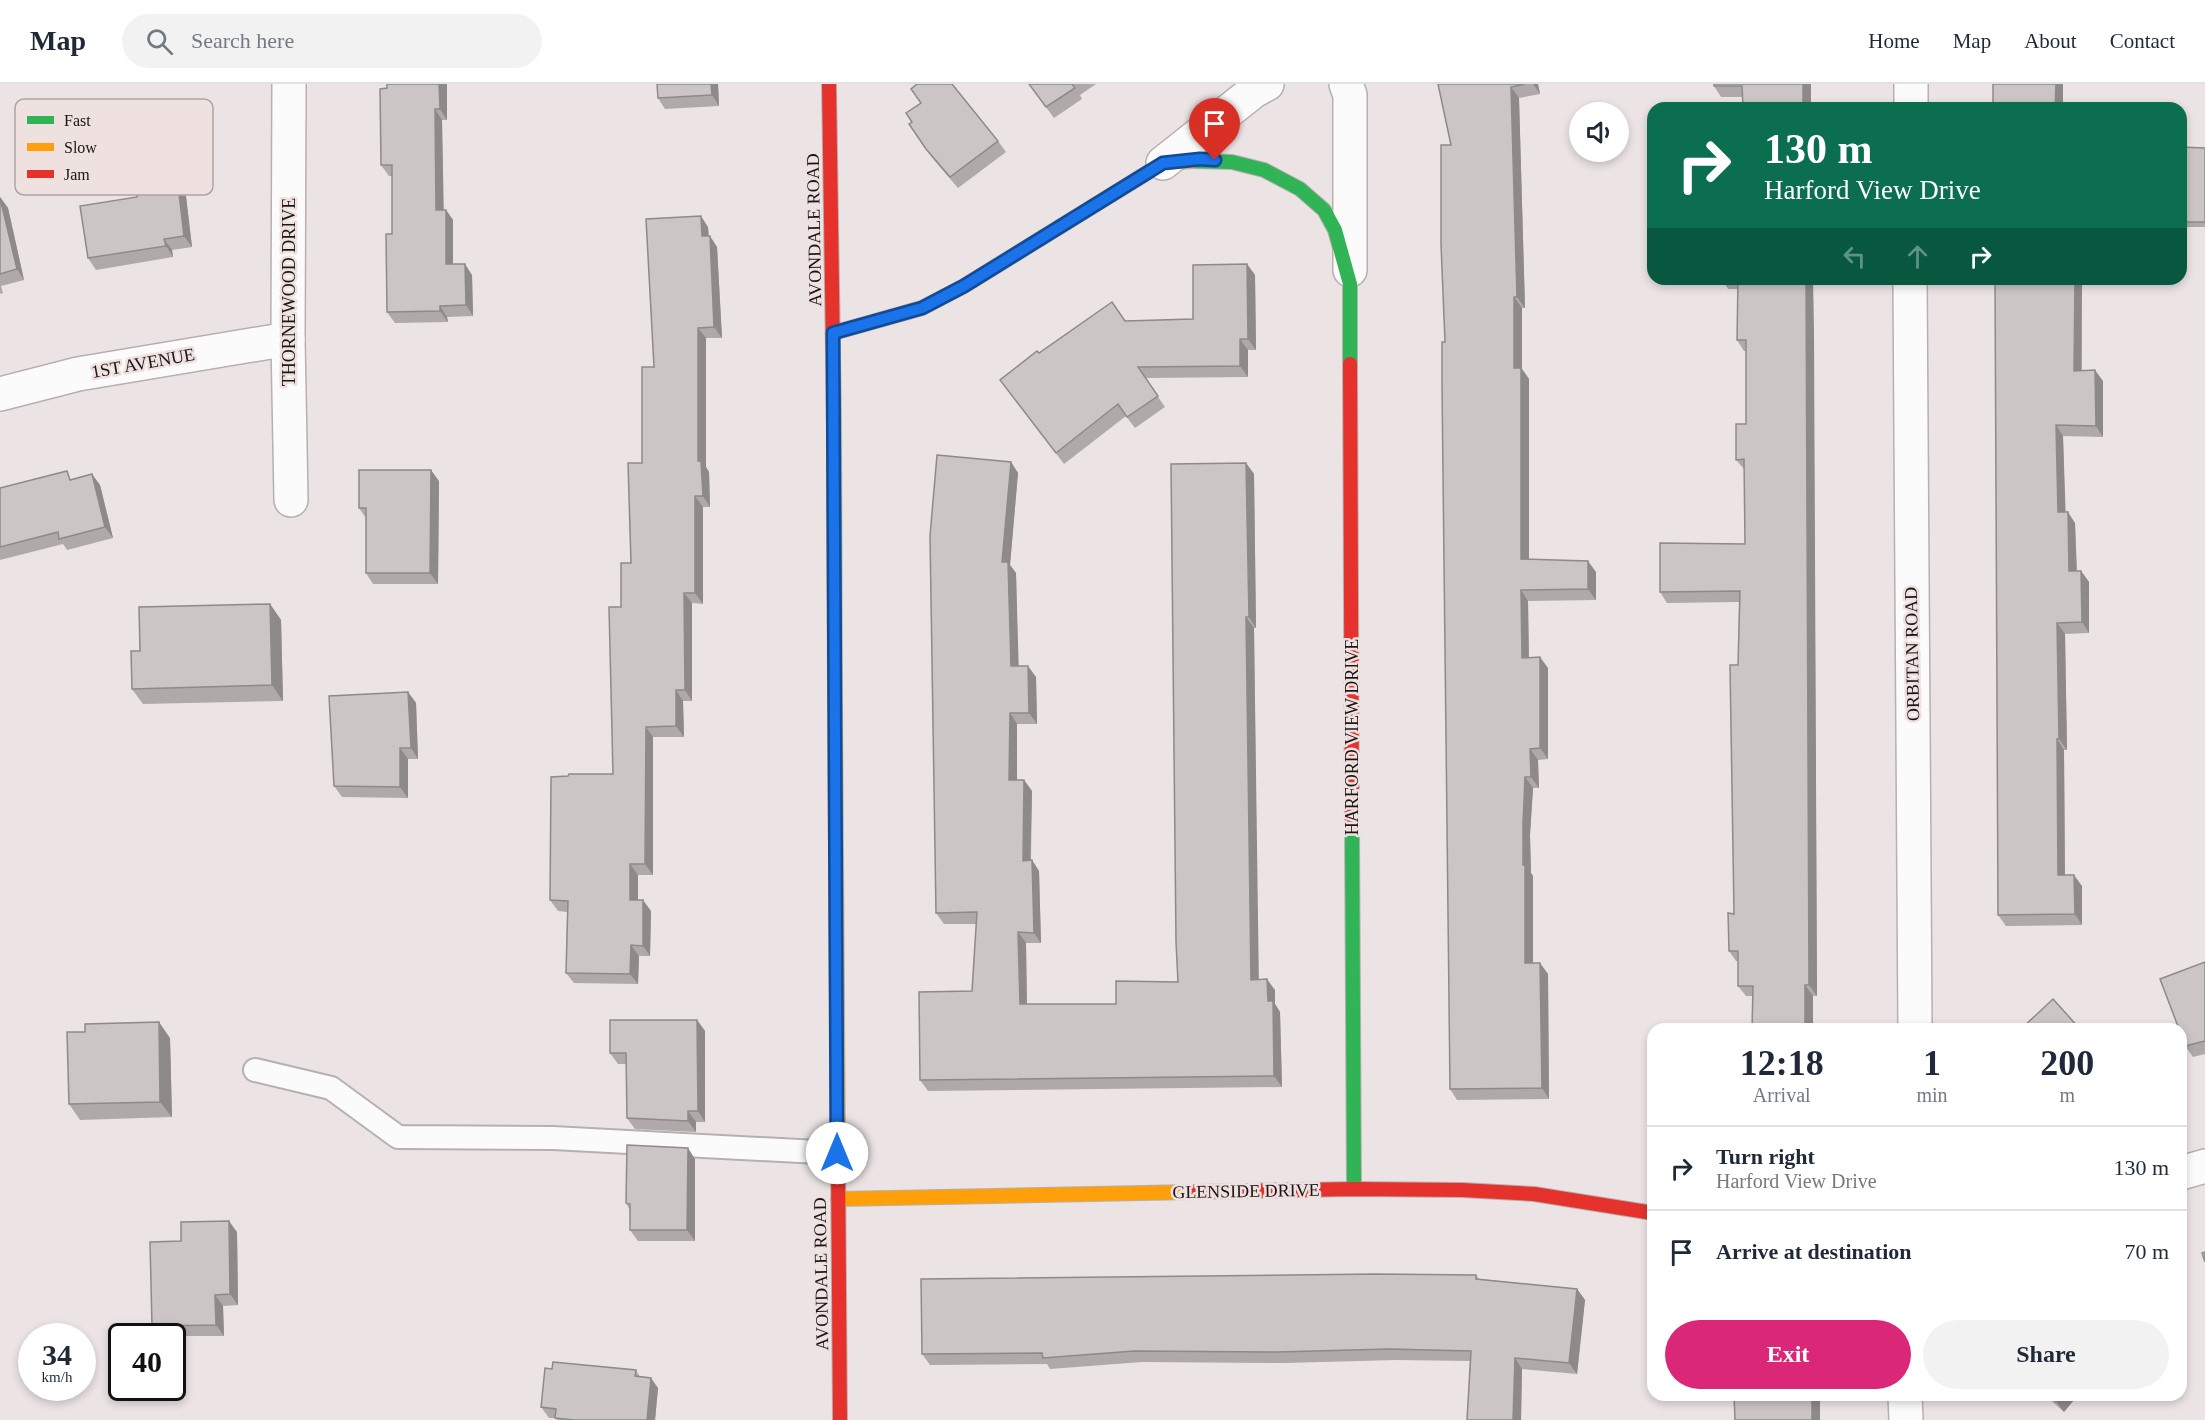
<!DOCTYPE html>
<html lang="en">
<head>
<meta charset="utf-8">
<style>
  body { margin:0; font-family:"Times New Roman",serif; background:#f2f2f3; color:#1f2937; height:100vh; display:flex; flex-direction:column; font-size:22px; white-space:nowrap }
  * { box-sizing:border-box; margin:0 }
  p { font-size:20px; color:#747a83 }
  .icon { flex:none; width:33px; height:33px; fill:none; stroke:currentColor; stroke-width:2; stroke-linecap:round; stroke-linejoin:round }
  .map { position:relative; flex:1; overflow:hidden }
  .panel { position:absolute; left:1647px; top:939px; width:540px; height:378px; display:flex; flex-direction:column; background:#fff; border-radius:18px; box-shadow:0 3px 9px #0003 }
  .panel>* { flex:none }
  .top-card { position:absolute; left:1647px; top:18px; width:540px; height:183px; border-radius:18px; box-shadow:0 3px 9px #0003; background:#0b6e4f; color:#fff; overflow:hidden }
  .fabs { position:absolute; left:1569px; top:18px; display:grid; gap:12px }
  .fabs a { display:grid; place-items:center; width:60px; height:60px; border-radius:50%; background:#fff; box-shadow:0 3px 9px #0003; font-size:30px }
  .speed { position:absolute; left:18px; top:1239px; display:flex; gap:12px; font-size:30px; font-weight:700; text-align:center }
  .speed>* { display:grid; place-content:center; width:78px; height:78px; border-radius:50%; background:#fff; box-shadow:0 3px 9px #0003; line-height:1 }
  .speed small { font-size:15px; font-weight:400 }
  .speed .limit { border:3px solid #111; border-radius:9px; background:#fff; color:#111 }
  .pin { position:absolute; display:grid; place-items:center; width:51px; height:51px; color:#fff; margin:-62px -26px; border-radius:50% 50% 50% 0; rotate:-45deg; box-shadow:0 0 6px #0007 }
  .pin .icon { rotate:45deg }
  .me { position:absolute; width:66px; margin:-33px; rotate:0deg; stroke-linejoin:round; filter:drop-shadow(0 0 4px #0008) }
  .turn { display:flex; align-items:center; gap:21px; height:126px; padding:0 18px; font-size:27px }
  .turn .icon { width:78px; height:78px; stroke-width:2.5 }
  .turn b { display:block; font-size:42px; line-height:51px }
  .lanes { display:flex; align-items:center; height:57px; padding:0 18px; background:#0003; justify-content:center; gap:30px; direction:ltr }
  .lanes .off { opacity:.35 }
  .eta { display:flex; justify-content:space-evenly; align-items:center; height:102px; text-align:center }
  .eta b { font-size:36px; font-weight:700; line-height:42px }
  .cta { display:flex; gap:12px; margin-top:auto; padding:12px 18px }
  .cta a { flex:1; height:69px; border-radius:36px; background:#db2777; color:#fff; font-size:24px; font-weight:700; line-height:69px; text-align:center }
  .cta a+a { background:#f2f2f3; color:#1f2937 }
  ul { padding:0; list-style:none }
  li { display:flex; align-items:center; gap:18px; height:84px; padding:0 18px; border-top:2px solid #e0e1e3 }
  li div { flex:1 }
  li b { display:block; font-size:22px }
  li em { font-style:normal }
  header { display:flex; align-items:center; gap:36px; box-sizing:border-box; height:84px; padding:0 30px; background:#fff; border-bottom:2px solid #e0e1e3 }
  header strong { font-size:28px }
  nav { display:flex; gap:33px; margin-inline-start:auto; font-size:21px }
  .search { width:420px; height:54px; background:#f2f2f3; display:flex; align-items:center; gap:15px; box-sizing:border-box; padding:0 21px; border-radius:33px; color:#747a83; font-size:22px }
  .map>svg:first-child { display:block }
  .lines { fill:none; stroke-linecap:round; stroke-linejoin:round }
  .lane-casing { stroke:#b6b0b0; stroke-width:26 }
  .street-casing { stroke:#b6b0b0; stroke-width:36 }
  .fast-casing { stroke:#b6b0b0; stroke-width:16 }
  .slow-casing { stroke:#b6b0b0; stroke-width:16 }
  .jam-casing { stroke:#b6b0b0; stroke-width:16 }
  .lane { stroke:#fcfbfb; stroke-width:22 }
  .street { stroke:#fcfbfb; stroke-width:33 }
  .fast { stroke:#30b455; stroke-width:14 }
  .slow { stroke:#ff9f0a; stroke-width:14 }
  .jam { stroke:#e5322d; stroke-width:14 }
  .wall { fill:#afa9a9 }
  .shaded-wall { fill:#8e8a8a }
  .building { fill:#cbc5c5; stroke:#8e8a8a; stroke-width:1.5 }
  .route-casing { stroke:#114b97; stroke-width:15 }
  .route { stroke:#1a73e8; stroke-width:10 }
  .labels { text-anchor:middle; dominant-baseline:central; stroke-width:5; stroke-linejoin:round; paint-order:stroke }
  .street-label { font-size:18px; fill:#1b1616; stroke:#efe1e0 }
  .key { fill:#efe1e0; stroke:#afa4a3; stroke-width:1.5 }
  .key-label { font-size:16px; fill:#1b1616 }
</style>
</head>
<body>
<header>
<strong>Map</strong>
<div class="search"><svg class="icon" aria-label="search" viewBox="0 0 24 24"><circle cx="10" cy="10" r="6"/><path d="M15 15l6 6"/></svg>Search here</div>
<nav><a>Home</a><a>Map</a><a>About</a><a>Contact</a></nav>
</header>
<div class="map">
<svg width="2205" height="1336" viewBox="0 0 2205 1336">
  <rect width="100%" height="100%" fill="#ece4e4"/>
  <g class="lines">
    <defs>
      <path id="lane" d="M255 986 331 1004 398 1053 553 1054 837 1069"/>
      <g id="street">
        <path d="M289 0 288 255 291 416"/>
        <path d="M1346 0 1350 11V186"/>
        <path d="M1911 24V0"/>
        <path d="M1163 79 1254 7 1267 0"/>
        <path d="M1910 195 1915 945"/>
        <path d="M0 310 78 290 288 255"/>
        <path d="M2181 1089 2205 1082"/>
        <path d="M1905 1311 1906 1336"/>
      </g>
      <g id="fast">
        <path d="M1193 77 1232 78 1264 86 1300 105 1324 126 1335 146 1350 200V280"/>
        <path d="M834 339 835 619"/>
        <path d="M1352 744 1354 1105"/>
      </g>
      <g id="slow">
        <path d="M833 249 922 224 964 202 1163 79 1193 77"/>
        <path d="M835 619 838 1076"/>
        <path d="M838 1115 1192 1108"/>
      </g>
      <g id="jam">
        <path d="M829 0 834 339"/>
        <path d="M1350 280 1352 744"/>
        <path d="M838 1076 840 1336"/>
        <path d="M1192 1108 1354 1105 1462 1106 1534 1110 1653 1129"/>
      </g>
    </defs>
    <!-- lane casing -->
    <use href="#lane" class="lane-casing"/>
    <!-- street casing -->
    <use href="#street" class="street-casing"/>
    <!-- fast casing -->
    <use href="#fast" class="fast-casing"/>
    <!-- slow casing -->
    <use href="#slow" class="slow-casing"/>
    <!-- jam casing -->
    <use href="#jam" class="jam-casing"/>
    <!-- lane -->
    <use href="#lane" class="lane"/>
    <!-- street -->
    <use href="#street" class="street"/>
    <!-- fast -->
    <use href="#fast" class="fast"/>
    <!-- slow -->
    <use href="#slow" class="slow"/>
    <!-- jam -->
    <use href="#jam" class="jam"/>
  </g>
  <!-- wall -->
  <g class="wall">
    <path d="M447 0V36H442L443 126H446L453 136V180L472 191 473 232 447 233 448 238 395 239 387 228 392 150V92H389L381 81 387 4Z"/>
    <path d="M657 0H718L719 22 665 25 658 14Z"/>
    <path d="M1029 0H1096L1080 11 1082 15 1054 34Z"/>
    <path d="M1438 0H1538L1540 10 1519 14 1525 224H1522V285L1529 295V475L1596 488V516L1528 517 1529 574 1548 584V675L1538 676 1539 704H1533L1530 751 1531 789 1533 792V879L1548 890 1549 1015 1457 1016 1450 1005 1445 258 1451 61Z"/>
    <path d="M1714 0H1811V24L1743 13H1721L1714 2Z"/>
    <path d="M906 29 998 57 1006 68 958 104 934 76 909 40 912 38Z"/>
    <path d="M2181 63 2205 64V143H2181Z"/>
    <path d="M183 87 192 163 172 166 173 173 96 186 88 174 137 113Z"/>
    <path d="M0 113 8 124 24 196 1 202 3 209 0 210Z"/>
    <path d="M708 143 709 152 717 163 722 254H706V383L709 388 710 423H703V520L692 519V617H683L684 653H653V791H638V816L651 827 650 872H639L638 900 574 899 566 889 567 828 558 827 550 816 613 690 621 523 631 479 654 283Z"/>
    <path d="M1247 180 1255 191 1256 266H1248V293L1145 294 1165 323 1135 344 1126 332 1064 380 1000 296 1039 269 1125 237 1193 235Z"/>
    <path d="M1722 195H1813L1817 912H1813V945H1752L1753 912H1746L1738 902V877H1736L1729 867 1734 830 1739 518 1667 519 1660 508 1745 460V386L1736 376 1746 340V267H1744L1737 256V205H1728Z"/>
    <path d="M1995 195H2082V287L2103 297V353L2063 352 2065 428 2075 439 2077 487H2081L2089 498V549L2065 550 2067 666H2064L2065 791 2082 802V841L2006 842 1998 831Z"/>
    <path d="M1011 378 1018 389 1010 481 1016 489 1018 582 1036 593 1037 640H1017V696H1024L1032 707 1031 776 1039 787 1041 859H1026L1027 920H1116L1178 898 1246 379 1254 390 1256 544H1254L1258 895 1275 906V920L1280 928 1282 1003 928 1007 920 996 972 907 976 840H944L936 829Z"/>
    <path d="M73 395 100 401 113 454 67 466 63 460 0 476V404Z"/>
    <path d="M439 397 438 500H373L366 489V434L359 424Z"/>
    <path d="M270 520 281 536 283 617 143 620 132 605 140 567Z"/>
    <path d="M408 608 416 619 418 675H408V714L342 713 334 702Z"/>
    <path d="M2205 878V970L2193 973 2185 962Z"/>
    <path d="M697 936 705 947V1038H696V1048L635 1045 627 1034 626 980H618L610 969Z"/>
    <path d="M85 948 170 954 172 1033 80 1036 69 1020Z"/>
    <path d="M695 1075V1157H638L630 1146V1126L626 1119Z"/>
    <path d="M237 1148 238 1221 223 1222 224 1252H159L152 1242 181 1157Z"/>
    <path d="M1476 1191 1479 1195 1577 1205 1585 1216 1577 1290 1522 1285 1521 1336H1467L1470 1277 1396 1276 1284 1279 1142 1278 1050 1285 1047 1280 930 1281 922 1270Z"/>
    <path d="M552 1285 636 1286 640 1293 658 1304 655 1336H557L556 1334H549L541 1323Z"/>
    <path d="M2045 1311H2078L2064 1328Z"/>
  </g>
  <!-- shaded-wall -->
  <g class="shaded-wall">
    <path d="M439 0H447V36L440 25Z"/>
    <path d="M711 0H718L719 22 712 11Z"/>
    <path d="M1533 0H1538L1540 10Z"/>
    <rect x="1803" y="0" width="8" height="24"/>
    <path d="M2056 0H2063V24H2055Z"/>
    <path d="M1511 3 1519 14 1525 224 1517 213Z"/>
    <path d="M435 25 442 36 444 137 436 126Z"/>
    <path d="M175 76 183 87 192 163 184 152Z"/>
    <path d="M0 113 8 124 24 196 17 185Z"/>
    <path d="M446 126 453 136V191L446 180Z"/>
    <path d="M701 132 708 143 709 163 702 152Z"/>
    <path d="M710 152 717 163 722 254 714 243Z"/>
    <path d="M164 155 172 166 173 173 166 162Z"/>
    <path d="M465 180 472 191 473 232 466 221Z"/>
    <path d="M1247 180 1255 191 1256 266 1248 255Z"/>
    <path d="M1806 195H1813L1814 249 1817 912 1809 901Z"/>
    <path d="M2075 195H2082L2081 298 2074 287Z"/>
    <path d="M1514 213 1522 224V285L1529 295V486L1521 475 1514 284Z"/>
    <path d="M440 222 447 233 448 238 440 227Z"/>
    <path d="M698 244 706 254V383L709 388 710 423 703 412 698 377Z"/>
    <path d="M1240 255 1248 266V293L1240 282Z"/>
    <path d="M2095 286 2103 297V353L2096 342Z"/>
    <path d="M2056 341 2063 352 2066 439 2058 428Z"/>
    <path d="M1011 378 1018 389 1010 481 1016 489 1019 593 1011 582 1002 478Z"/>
    <path d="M1246 379 1254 390 1256 544 1249 533Z"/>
    <path d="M431 386 439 397 438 500 430 489Z"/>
    <path d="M92 390 100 401 113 454 105 443Z"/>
    <path d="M695 412 703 423V520L695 509Z"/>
    <path d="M2068 428 2075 439 2077 498 2069 487Z"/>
    <path d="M1588 477 1596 488V516L1588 505Z"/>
    <path d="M2081 487 2089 498V549L2082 538Z"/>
    <path d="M1521 506 1528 517 1529 585 1522 574Z"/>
    <path d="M684 509 692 519V617L685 606Z"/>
    <path d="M270 520 281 536 283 617 272 601Z"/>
    <path d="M1246 533 1254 544 1259 907 1251 896Z"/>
    <path d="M2057 539 2065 550 2067 666 2059 655Z"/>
    <path d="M1540 573 1548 584V675L1540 664Z"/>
    <path d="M1028 582 1036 593 1037 640 1029 629Z"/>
    <path d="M676 606 683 617 684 653 676 642Z"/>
    <path d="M408 608 416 619 418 675 411 664Z"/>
    <path d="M1010 629 1017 640V707L1009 696Z"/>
    <path d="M646 643 653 653V791L645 780Z"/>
    <path d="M2057 655 2064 666 2065 802 2058 791Z"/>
    <path d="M400 664 408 675V714L400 703Z"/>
    <path d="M1530 665 1538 676 1539 704 1531 693Z"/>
    <path d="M1525 693 1533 704 1530 751 1531 789 1533 792V890L1525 879 1523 740Z"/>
    <path d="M1024 696 1032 707 1030 788 1023 777Z"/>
    <path d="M1032 776 1039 787 1041 859 1034 849Z"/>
    <path d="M630 780 638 791V827L630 816Z"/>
    <path d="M2074 791 2082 802V841L2075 830Z"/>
    <path d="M643 816 651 827 650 872 643 862Z"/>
    <path d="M1018 848 1026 859 1027 931 1020 920Z"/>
    <path d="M631 861 639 872 638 900 630 890Z"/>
    <path d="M1540 879 1548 890 1549 1015 1542 1004Z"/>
    <path d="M1267 895 1275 906V920L1280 928 1282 1003 1274 992 1268 917Z"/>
    <path d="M1805 901 1813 912V945H1805Z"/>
    <path d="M697 936 705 947V1038L698 1027Z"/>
    <path d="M159 938 170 954 172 1033 160 1018Z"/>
    <path d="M688 1027 696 1038V1048L688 1037Z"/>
    <path d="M688 1064 695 1075V1157L687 1146Z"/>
    <path d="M229 1137 237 1148 238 1221 230 1210Z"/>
    <path d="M1577 1205 1585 1216 1577 1290 1569 1279Z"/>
    <path d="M215 1211 223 1222 224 1252 216 1241Z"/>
    <path d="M1515 1274 1522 1285 1521 1336H1513Z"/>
    <path d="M651 1294 658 1304 655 1336H647Z"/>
    <rect x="1812" y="1311" width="8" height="25"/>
    <path d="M2061 1311H2078L2064 1328 2056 1317Z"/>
  </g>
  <!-- building -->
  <g class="building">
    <path d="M387 0H439L440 25H435L436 126H446V180H465L466 221 440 222V227L387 228 386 150H392V81H381L380 5 387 4Z"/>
    <path d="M657 0H711L712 11 658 14Z"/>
    <path d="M917 0H952L998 57 950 93 926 65 909 40 912 38 906 29 921 19 911 5Z"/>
    <path d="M1029 0H1072L1075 4 1046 23Z"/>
    <path d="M1438 0H1525L1511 3 1517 213H1514V284H1521V475L1588 477V505L1521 506 1522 574 1540 573V664L1530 665 1531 693H1525L1523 740V781H1525V879H1540L1542 1004 1450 1005 1442 302V258H1445L1441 160V61H1451Z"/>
    <path d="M1714 0H1803V24H1743L1742 2H1714Z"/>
    <path d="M1993 0H2056L2055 24H1993Z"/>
    <path d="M2181 63 2205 64V138H2181Z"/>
    <path d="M175 76 184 152 164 155 166 162 88 174 80 122 137 113 132 83Z"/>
    <path d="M0 114 17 185 0 190Z"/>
    <path d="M701 132 702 152H710L714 243 698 244V377H701L703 412H695V509H684L685 606H676V642L646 643 645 780H630V816H643V862L631 861 630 890 566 889 568 817 550 816 551 693 568 692 569 690H613L609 523H621V479H631L628 379H642V283H654L646 135Z"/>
    <path d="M1247 180 1248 255H1240V282L1138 283 1158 312 1127 333 1118 320 1056 369 1000 296 1037 267 1039 269 1112 218 1125 237 1193 235V181Z"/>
    <path d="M1738 195H1806L1809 901H1805V945H1752L1753 902H1738V867H1729L1728 829 1734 830 1730 581H1738L1740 507 1660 508V459L1745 460 1744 375 1736 376V340H1746V256H1737Z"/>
    <path d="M1995 195H2075L2074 287 2095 286 2096 342 2056 341 2058 428H2068L2069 487H2081L2082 538 2057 539 2059 655H2057L2058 791H2074L2075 830 1998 831Z"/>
    <path d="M937 371 1011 378 1002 478H1008L1011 582H1028L1029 629H1010L1009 696H1024L1023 777 1032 776 1034 849 1018 848 1020 920H1116V897L1178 898 1176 858 1171 380 1246 379 1249 533H1246L1251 896 1267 895 1268 917H1273L1274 992 920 996 919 908 972 907 977 828 936 829 930 452Z"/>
    <path d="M359 386H431L430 489H366V424H359Z"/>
    <path d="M67 387 70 396 92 390 105 443 59 455 58 448 0 463V404Z"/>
    <path d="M270 520 272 601 132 605 131 567H140L139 523Z"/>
    <path d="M408 608 411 664H400V703L334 702 329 612Z"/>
    <path d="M2205 878V957L2185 962 2181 950V945H2179L2160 895Z"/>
    <path d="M2053 915 2080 945H2021Z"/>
    <path d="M610 936H697L698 1027H688V1037L627 1034 626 969H610Z"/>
    <path d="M159 938 160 1018 69 1020 67 948H85V940Z"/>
    <path d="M627 1061 688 1064 687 1146H630V1120L626 1119Z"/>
    <path d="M229 1137 230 1210 215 1211 216 1241 152 1242 150 1158 181 1157V1138Z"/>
    <path d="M2205 1168V1178L2202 1169Z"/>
    <path d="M1376 1190 1476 1191V1195L1577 1205 1569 1279 1515 1274 1513 1336H1467L1471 1267 1389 1265 1277 1268 1134 1267 1043 1274 1042 1269 922 1270 921 1195Z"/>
    <path d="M553 1278 636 1286 635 1292 651 1294 647 1336H574L555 1334 556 1325 541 1323 545 1284 552 1285Z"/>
    <path d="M1734 1311H1812V1336H1735Z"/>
    <path d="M2050 1311H2061L2056 1317Z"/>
  </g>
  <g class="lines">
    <defs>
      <path id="route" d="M837 1069 833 249 922 224 964 202 1163 79 1200 75 1215 76"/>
    </defs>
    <!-- route casing -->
    <use href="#route" class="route-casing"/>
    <!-- route -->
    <use href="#route" class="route"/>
  </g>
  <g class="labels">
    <!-- street labels -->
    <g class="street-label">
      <text transform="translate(814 146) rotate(-91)">AVONDALE ROAD</text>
      <text transform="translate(289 208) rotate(-90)">THORNEWOOD DRIVE</text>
      <text transform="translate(143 279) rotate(-10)">1ST AVENUE</text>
      <text transform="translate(1912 570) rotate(-91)">ORBITAN ROAD</text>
      <text transform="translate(1352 653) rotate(-90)">HARFORD VIEW DRIVE</text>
      <text transform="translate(1246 1107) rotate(-1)">GLENSIDE DRIVE</text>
      <text transform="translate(821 1190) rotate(-91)">AVONDALE ROAD</text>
    </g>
  </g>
  <!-- legend -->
  <rect x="15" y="15" width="198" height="96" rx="9" class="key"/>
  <rect x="27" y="32" width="27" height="8" fill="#30b455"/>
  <rect x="27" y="59" width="27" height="8" fill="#ff9f0a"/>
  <rect x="27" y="86" width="27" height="8" fill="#e5322d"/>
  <g class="key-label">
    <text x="64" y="42">Fast</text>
    <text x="64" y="69">Slow</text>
    <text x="64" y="96">Jam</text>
  </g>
</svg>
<div class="fabs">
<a><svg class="icon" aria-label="sound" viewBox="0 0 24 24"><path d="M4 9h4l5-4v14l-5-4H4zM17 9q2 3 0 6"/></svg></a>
</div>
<div class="speed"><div>34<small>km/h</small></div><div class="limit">40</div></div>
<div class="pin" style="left:1215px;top:76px;background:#d93025"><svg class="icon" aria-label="arrive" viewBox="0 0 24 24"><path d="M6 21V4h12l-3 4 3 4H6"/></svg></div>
<svg class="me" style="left:837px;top:1069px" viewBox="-20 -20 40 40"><circle r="19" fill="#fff"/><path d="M0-13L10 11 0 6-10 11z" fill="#1a73e8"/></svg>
<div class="top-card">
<div class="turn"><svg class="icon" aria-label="right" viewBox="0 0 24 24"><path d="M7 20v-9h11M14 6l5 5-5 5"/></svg><div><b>130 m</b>Harford View Drive</div></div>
<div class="lanes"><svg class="icon off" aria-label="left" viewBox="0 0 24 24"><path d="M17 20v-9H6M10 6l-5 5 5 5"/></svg><svg class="icon off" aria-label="ahead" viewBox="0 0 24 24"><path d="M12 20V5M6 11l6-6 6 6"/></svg><svg class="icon" aria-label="right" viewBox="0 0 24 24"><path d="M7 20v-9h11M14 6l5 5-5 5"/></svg></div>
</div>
<section class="panel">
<div class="eta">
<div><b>12:18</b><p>Arrival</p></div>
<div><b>1</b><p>min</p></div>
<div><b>200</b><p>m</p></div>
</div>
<ul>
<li><svg class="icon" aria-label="right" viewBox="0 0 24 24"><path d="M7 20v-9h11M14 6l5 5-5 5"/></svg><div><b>Turn right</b><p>Harford View Drive</p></div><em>130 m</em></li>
<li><svg class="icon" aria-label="arrive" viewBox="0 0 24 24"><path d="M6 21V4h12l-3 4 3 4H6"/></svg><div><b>Arrive at destination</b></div><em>70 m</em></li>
</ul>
<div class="cta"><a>Exit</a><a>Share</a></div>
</section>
</div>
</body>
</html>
